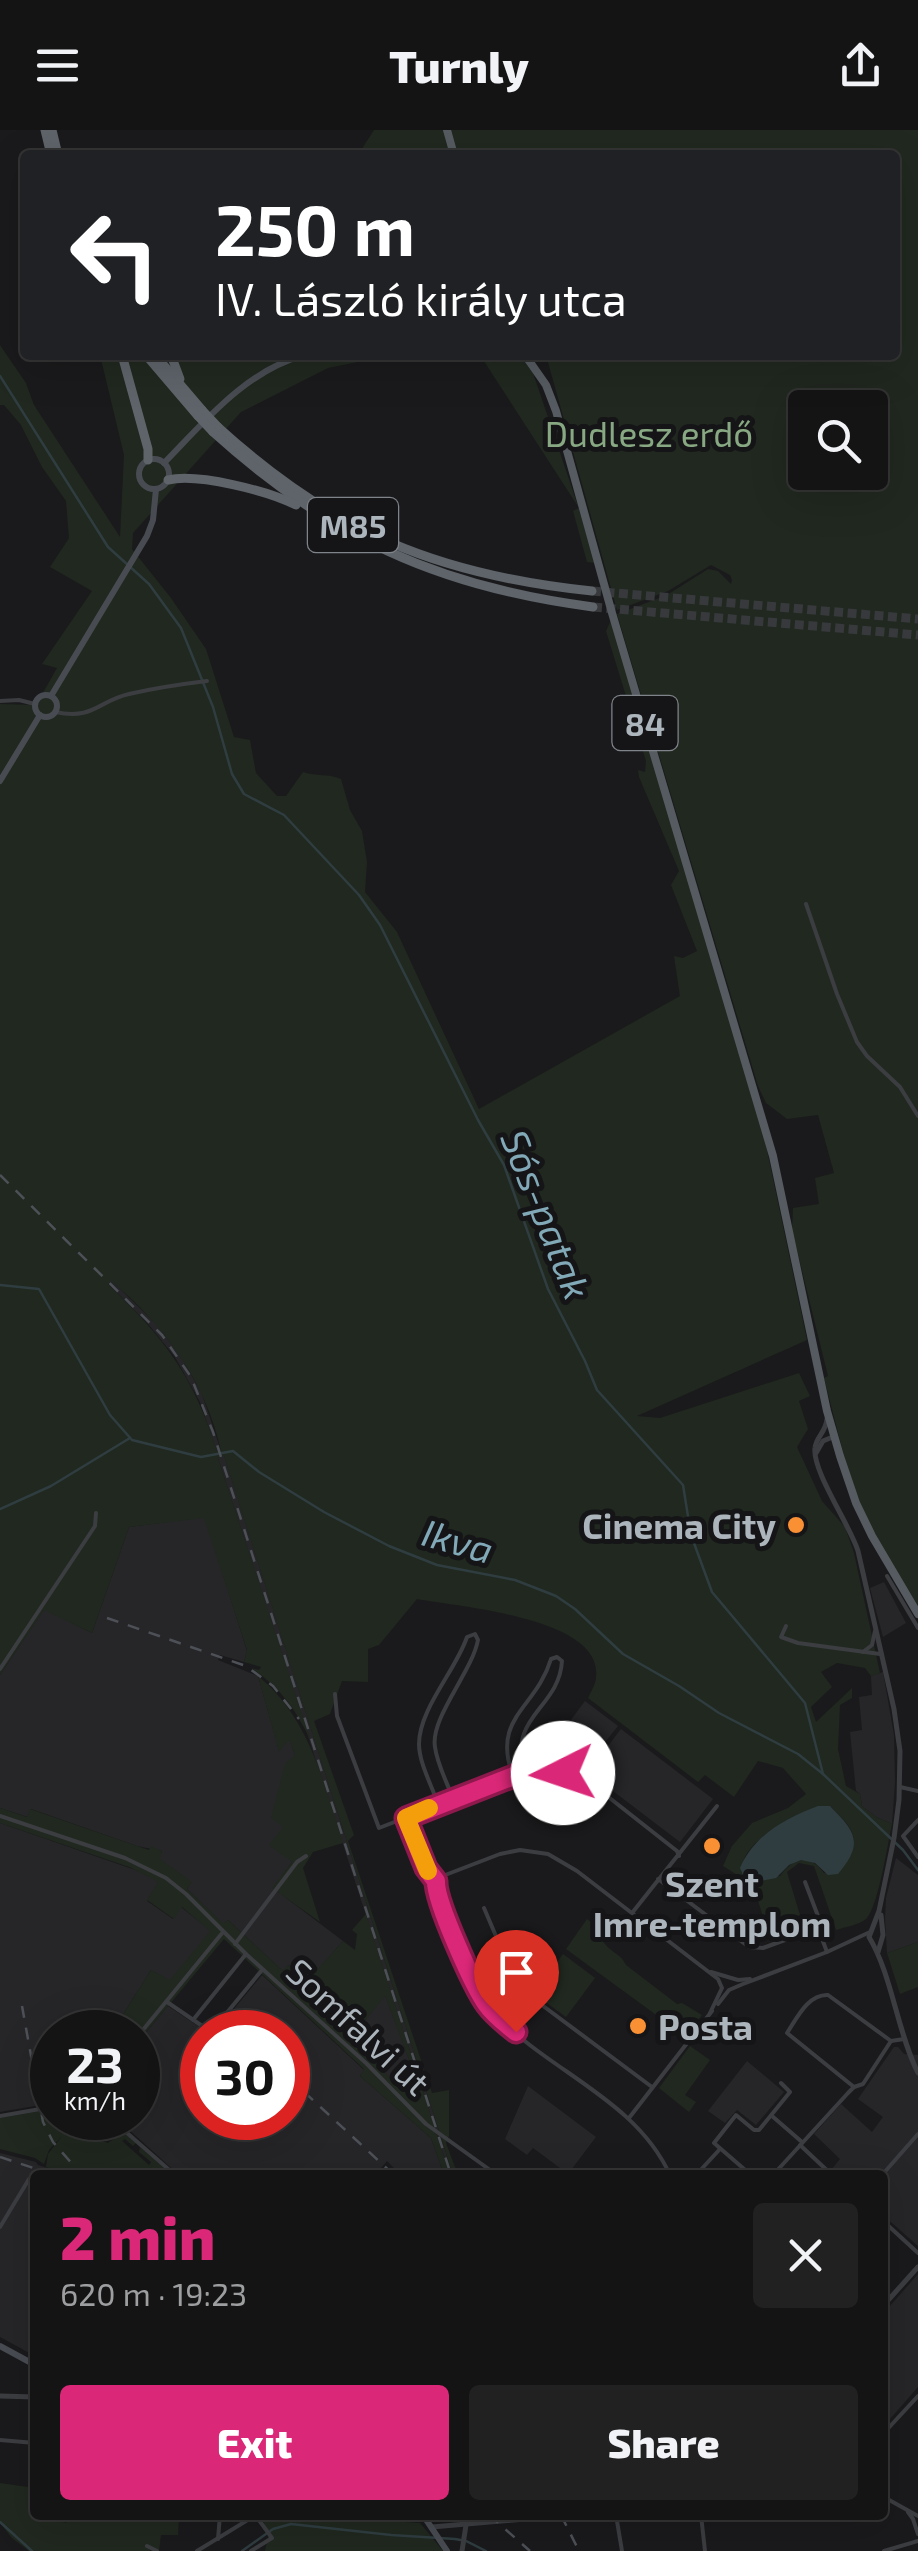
<!DOCTYPE html>
<html lang="en">
<head>
<meta charset="utf-8">
<style>
  body { margin:0; font-family:"Exo 2",sans-serif; background:#212122; color:#f1f3f6; height:100vh; display:flex; flex-direction:column; font-size:38px; white-space:nowrap }
  * { box-sizing:border-box; margin:0 }
  p { font-size:32px; color:#9d9ea0 }
  .icon { flex:none; width:55px; height:55px; fill:none; stroke:currentColor; stroke-width:2; stroke-linecap:round; stroke-linejoin:round }
  .map { position:relative; flex:1; overflow:hidden }
  .drawer { position:absolute; left:30px; top:2040px; width:858px; height:350px; display:flex; flex-direction:column; background:#141415; border-radius:10px; box-shadow:0 10px 40px #0002,0 0 0 2px #333334 }
  .drawer>* { flex:none }
  .hud { position:absolute; left:20px; top:20px; width:880px; height:210px; border-radius:10px; box-shadow:0 10px 40px #0002,0 0 0 2px #333334; background:#202124; color:#fff; overflow:hidden }
  .buttons { position:absolute; left:788px; top:260px; display:grid; gap:20px }
  .buttons a { display:grid; place-items:center; width:100px; height:100px; border-radius:10px; background:#141415; box-shadow:0 10px 40px #0002,0 0 0 2px #333334; font-size:50px }
  .speed { position:absolute; left:30px; top:1880px; display:flex; gap:20px; font-size:50px; font-weight:700; text-align:center }
  .speed>* { display:grid; place-content:center; width:130px; height:130px; border-radius:50%; background:#141415; box-shadow:0 10px 40px #0002,0 0 0 2px #333334; line-height:1 }
  .speed small { font-size:25px; font-weight:400 }
  .speed .limit { border:15px solid #d22; background:#fff; color:#111 }
  .pin { position:absolute; display:grid; place-items:center; width:85px; height:85px; color:#fff; margin:-102px -42px; border-radius:50% 50% 50% 0; rotate:-45deg; box-shadow:0 0 10px #0007 }
  .pin .icon { rotate:45deg }
  .me { position:absolute; width:110px; margin:-55px; rotate:266deg; stroke-linejoin:round; filter:drop-shadow(0 0 8px #0008) }
  .turn { display:flex; align-items:center; gap:35px; height:210px; padding:0 30px; font-size:45px }
  .turn .icon { width:130px; height:130px; stroke-width:2.5 }
  .turn b { display:block; font-size:70px; line-height:85px }
  .round { display:grid; place-items:center; flex:none; width:105px; height:105px; border-radius:10px; background:#212122 }
  .head { display:flex; align-items:center; justify-content:space-between; height:170px; padding:0 30px }
  h1 { font-size:60px; font-weight:800; line-height:75px; color:#db2777 }
  .action { display:flex; gap:20px; margin-top:auto; padding:20px 30px }
  .action a { flex:1; height:115px; border-radius:10px; background:#db2777; color:#fff; font-size:40px; font-weight:800; line-height:115px; text-align:center }
  .action a+a { background:#212122; color:#f1f3f6 }
  header { display:flex; justify-content:space-between; align-items:center; height:130px; padding:0 30px; background:#141415; font-size:45px; font-weight:800 }
  .map>svg:first-child { display:block }
  .built { fill:#262629 }
  .green { fill:#20281f; fill-rule:evenodd }
  .water { fill:#2f3d41 }
  .lines { fill:none; stroke-linecap:round; stroke-linejoin:round }
  .stream { stroke:#2f3d41; stroke-width:2.5 }
  .trunk-tunnel { stroke:#37393c; stroke-width:9; stroke-dasharray:9 4.5; stroke-linecap:butt }
  .minor { stroke:#3b3d41; stroke-width:4 }
  .tertiary { stroke:#3b3d41; stroke-width:5 }
  .secondary { stroke:#484c52; stroke-width:6 }
  .primary { stroke:#565b61; stroke-width:8 }
  .trunk { stroke:#5e646a; stroke-width:9 }
  .rail { stroke:#4d5157; stroke-width:2.5; stroke-dasharray:12 10; stroke-linecap:butt }
  .trunk-bridge { stroke:#5e646a; stroke-width:9 }
  .route-casing { stroke:#8e194d; stroke-width:25 }
  .route { stroke:#db2777; stroke-width:18 }
  .slow { stroke:#f59e0b; stroke-width:18 }
  .poi-dot { fill:#fa9034; stroke:#151517; stroke-width:4 }
  .labels { text-anchor:middle; dominant-baseline:central; stroke-width:10; stroke-linejoin:round; paint-order:stroke }
  .shield { fill:#151517; stroke:#7f848a; stroke-width:2.5 }
  .shield-label { font-size:32px; font-weight:bold; fill:#acb4bc }
  .park-label { font-size:35px; fill:#87a882; stroke:#151517 }
  .poi-label { font-size:35px; font-weight:bold; fill:#acb4bc; stroke:#151517; text-anchor:end }
  .street-label { font-size:35px; fill:#acb4bc; stroke:#151517 }
  .water-label { font-size:38px; font-style:italic; fill:#82a9b8; stroke:#151517 }
</style>
</head>
<body>
<header><svg class="icon" aria-label="menu" viewBox="0 0 24 24"><path d="M4 6h16M4 12h16M4 18h16"/></svg>Turnly<svg class="icon" aria-label="share" viewBox="0 0 24 24"><path d="M12 15V3M7 8l5-5 5 5M5 13v7h14v-7"/></svg></header>
<div class="map">
<svg width="918" height="2421" viewBox="0 0 918 2421">
  <rect width="100%" height="100%" fill="#1a1a1c"/>
  <!-- built -->
  <g class="built">
    <path d="M111 1150 157 1195 180 1225 202 1264 221 1321 217 1322 200 1272 175 1227 149 1195 108 1153Z"/>
    <path d="M224 1325 453 2045H450L218 1328Z"/>
    <path d="M205 1387 247 1521 244 1532 220 1525 218 1530 258 1546 279 1620 289 1609 295 1625 283 1697 292 1732 273 1758 343 1811 308 1851 288 1835 284 1842 228 1790 223 1794 187 1759 191 1752 159 1729 162 1721 137 1716 31 1679 28 1687 0 1678V1545L44 1479 92 1503 129 1397Z"/>
    <path d="M884 1452 906 1493 883 1507 870 1458Z"/>
    <path d="M883 1542 894 1605 895 1652 892 1694 876 1687 862 1676 860 1664 856 1661 850 1602 862 1600 859 1567 872 1565 871 1546Z"/>
    <path d="M585 1571 618 1596 585 1637 552 1635 550 1632 553 1614Z"/>
    <path d="M621 1599 713 1669 680 1712 588 1642Z"/>
    <path d="M0 1693 141 1742 159 1751 147 1771 173 1789 181 1777 211 1801 170 1851 151 1840 112 1902H52V1973L0 1982Z"/>
    <path d="M896 1728 918 1745V1812L887 1823 885 1789 886 1768Z"/>
    <path d="M262 1845 364 1940 360 1946 431 2008 444 2045H401L387 2031 381 2038 388 2045H179L116 1988H138V1912L168 1876 207 1902H202V1988H288V1902H215Z"/>
    <path d="M385 1865 415 1945 401 1960 351 1908Z"/>
    <path d="M894 1917H898L904 1924 918 1925V2116L883 2085 882 2045H839L832 2039 840 2029 814 2004 841 1974 872 2002 883 1987 858 1969Z"/>
    <path d="M747 1931 784 1962 756 1995 737 1980 725 1993 708 1981Z"/>
    <path d="M528 1956 596 2007 568 2044 533 2018 527 2025 505 2009Z"/>
    <path d="M0 2023 36 2032 38 2035 70 2045H35V2226L0 2207Z"/>
    <path d="M918 2144V2257L883 2297V2184Z"/>
  </g>
  <!-- green -->
  <g class="green">
    <path d="M374 0H918V1479L868 1392 856 1363 845 1330 824 1248 828 1246 792 1100 793 1078 819 1074 815 1048 834 1043 818 985 787 989 766 973 758 956 617 484 667 465 708 439 718 441 731 454 732 450 730 445 711 435 668 461 617 480 546 225H895V25H358ZM805 278H870V342H805Z"/>
    <path d="M0 215 26 253 34 275 120 407 124 325 100 225H392L328 238 241 282 133 403 132 419 171 468 206 519 234 607 250 610 256 643 277 666H286L303 642C317 647 327 643 341 649L350 680 362 701 367 732 365 762 397 802 479 979 680 866 674 826 683 828 697 821 671 755 679 741 639 647 638 640 645 642 646 631 606 501 611 490 595 433 587 432 573 381 579 378 480 225H527L579 379 716 846 760 987 807 1210 637 1286 660 1288 799 1243 810 1266 799 1271 808 1299 797 1317 822 1371 845 1397 854 1423 880 1543 871 1546 865 1538 837 1533 821 1542 832 1557 811 1577 816 1592 852 1558V1568L840 1575 838 1619 846 1656 860 1664 862 1676 876 1687 892 1694C888 1712 878 1779 866 1789 859 1795 845 1797 836 1800L814 1736 799 1733 787 1742 803 1795 769 1805 753 1755 723 1736 732 1716 752 1693 788 1678 806 1664 783 1638 758 1631 734 1667 705 1645 698 1652 588 1568C591 1561 596 1554 596 1547 603 1487 458 1477 417 1469L379 1515 368 1519V1552L342 1551 330 1584 314 1591 354 1705 348 1711 432 1963 449 1960V2006L446 2013 458 2045H453L224 1326 218 1328 311 1611C296 1580 280 1557 251 1538L259 1540 261 1537 244 1532 247 1520 204 1388 129 1397 92 1503 44 1480 0 1545V574L36 575 57 538 42 534 92 461 50 437 69 408 66 371 42 337 21 295 4 275H0ZM111 1151C164 1195 206 1252 221 1321H217C193 1245 165 1209 108 1154ZM830 1676C855 1701 863 1708 841 1740L824 1743C809 1723 794 1727 780 1746L741 1742C743 1704 800 1688 830 1676Z"/>
    <path d="M258 1546C309 1587 324 1653 343 1713L313 1722 303 1738 320 1792 272 1758 292 1732 269 1715 283 1697 271 1688 285 1634 295 1625 289 1610 279 1622Z"/>
    <path d="M0 1678 27 1687 30 1679 137 1716 149 1720 151 1716 162 1721 160 1729 192 1752 187 1759 223 1793 228 1790 283 1841 288 1835 307 1851 343 1811 355 1820 357 1804 352 1800 366 1784 450 2045H444L431 2008 360 1946 364 1939 224 1809 138 1912V1902H112L151 1840 170 1850 210 1801 182 1777 174 1789 147 1770 158 1752 129 1737 0 1693ZM385 1866 415 1946 401 1960 352 1907Z"/>
    <path d="M587 1789 592 1793 590 1798C598 1804 599 1806 605 1814 612 1823 621 1824 626 1835L677 1874 682 1873 702 1885 685 1906 566 1819Z"/>
    <path d="M918 1812V1857L900 1864 887 1823Z"/>
    <path d="M563 1824 595 1848 566 1887 533 1863Z"/>
    <path d="M690 1916 710 1930 685 1965 696 1972 689 1982 659 1958Z"/>
    <path d="M52 1979V1988H101L93 1998 99 2007 98 2010 108 2013 124 2002 136 2013 133 2016 125 2009 122 2011 149 2035 151 2032 139 2022 140 2017 172 2045H70L46 2037 48 2024 62 2006 49 2020 44 2034 35 2028 0 2019V1988Z"/>
    <path d="M0 2353 35 2358V2385H62L61 2390 66 2393 68 2385H179L178 2405H161L159 2421 149 2419 150 2421H29L12 2408 0 2393Z"/>
    <path d="M262 2385H304L420 2393 443 2421H265L268 2407Z"/>
  </g>
  <!-- water -->
  <path class="water" d="M818 1676H830C856 1702 864 1713 838 1744L828 1745 815 1733 801 1730 789 1735 776 1748 755 1752 743 1745 740 1738C754 1705 786 1688 818 1676Z"/>
  <g class="lines">
    <!-- stream -->
    <g class="stream">
      <path d="M0 246 108 417 149 454 181 498 213 577 232 644 244 664 284 685 359 765 380 795 478 990 504 1035 548 1159 585 1231 597 1260 683 1355 691 1405 712 1462 805 1573 823 1644"/>
      <path d="M0 1155 39 1159 110 1285 132 1310 201 1327 233 1321 259 1342 324 1382 389 1416 437 1435 515 1450 556 1466 575 1479 623 1524 679 1556 719 1583 798 1624 823 1644 903 1720 918 1740"/>
      <path d="M0 1379 51 1356 130 1308"/>
      <path d="M0 2392 32 2421"/>
      <path d="M242 2421 273 2399 291 2394 391 2405 455 2409 466 2411 486 2421"/>
    </g>
    <!-- trunk-tunnel -->
    <g class="trunk-tunnel">
      <path d="M592 461 918 489"/>
      <path d="M593 477 918 505"/>
    </g>
    <!-- minor -->
    <g class="minor">
      <path d="M0 571 19 570 35 574"/>
      <path d="M55 582C94 590 98 571 129 564 155 558 182 554 207 551"/>
      <path d="M806 774 837 864 857 912 867 926 900 957 918 986"/>
      <path d="M887 1446 918 1498"/>
      <path d="M786 1496 781 1507 798 1513 880 1524"/>
      <path d="M863 1522 872 1515 875 1501"/>
      <path d="M0 1539 95 1396 96 1383"/>
      <path d="M335 1564 337 1586 379 1698 524 1642H555L576 1646 588 1651 677 1721 679 1726"/>
      <path d="M513 1646C491 1587 536 1579 551 1529L557 1527 562 1531C559 1579 508 1585 524 1642"/>
      <path d="M900 1657 918 1661"/>
      <path d="M438 1674C432 1656 419 1633 419 1614 419 1579 456 1540 467 1507L475 1504 478 1510C472 1542 430 1588 435 1617 437 1634 447 1652 453 1669"/>
      <path d="M0 1686 125 1728 166 1748 186 1764 246 1824 367 1934 426 1994 497 2045"/>
      <path d="M406 1687 426 1738 436 1751V1757L442 1775C456 1809 470 1858 496 1885 550 1942 636 1970 670 2045"/>
      <path d="M918 1690 903 1706 918 1727"/>
      <path d="M658 1749 749 1817 763 1818 818 1798"/>
      <path d="M436 1751 440 1747 500 1724 520 1720 548 1724 577 1741 718 1849 722 1858 710 1883"/>
      <path d="M805 1752 818 1786V1798L827 1822"/>
      <path d="M484 1778 510 1839 523 1861 652 1957"/>
      <path d="M632 1783 717 1676"/>
      <path d="M235 1814 297 1732 306 1726"/>
      <path d="M711 1842 738 1850 750 1849"/>
      <path d="M167 1872 211 1902"/>
      <path d="M718 1874 729 1860 743 1854 827 1822 870 1802"/>
      <path d="M193 1890 246 1824"/>
      <path d="M517 1901 538 1873"/>
      <path d="M211 1902 262 1840"/>
      <path d="M138 1906 223 1802"/>
      <path d="M854 1957 787 1903C797 1888 808 1864 828 1865L891 1911"/>
      <path d="M0 1986 52 1977"/>
      <path d="M772 1986 802 2012"/>
      <path d="M110 1988 175 2045"/>
      <path d="M629 1988 712 1881"/>
      <path d="M800 2015 832 2045"/>
      <path d="M696 2045 720 2019"/>
      <path d="M751 2045 714 2013 736 1985 754 2000H759L790 1962 781 1953"/>
      <path d="M773 2045 848 1963 854 1957 863 1954 891 1911 904 1909"/>
      <path d="M882 2045 918 2004"/>
      <path d="M882 2090 918 2123"/>
      <path d="M0 2097 29 2049"/>
      <path d="M882 2305 918 2266"/>
      <path d="M0 2310 35 2313"/>
      <path d="M882 2366 918 2386"/>
      <path d="M908 2382 913 2389 918 2404"/>
      <path d="M351 2385 409 2389 415 2388 418 2385"/>
      <path d="M616 2385 622 2421"/>
      <path d="M701 2385 705 2421"/>
      <path d="M218 2409 220 2385"/>
      <path d="M147 2416 157 2421"/>
      <path d="M197 2421 256 2385"/>
      <path d="M251 2421 272 2408 256 2386"/>
      <path d="M884 2421 918 2411"/>
    </g>
    <!-- tertiary -->
    <g class="tertiary">
      <path d="M827 1289C826 1302 816 1307 815 1318 812 1341 850 1395 858 1421L894 1579 900 1621 899 1670 894 1708 879 1781 869 1807C892 1845 897 1901 918 1943"/>
      <path d="M816 1323 823 1311 835 1306"/>
      <path d="M878 1822 883 1805 881 1785"/>
      <path d="M882 2177 918 2137"/>
      <path d="M0 2266 35 2267"/>
      <path d="M432 2397 571 2385"/>
      <path d="M462 2421 466 2395"/>
    </g>
    <!-- secondary -->
    <g class="secondary">
      <circle cx="154" cy="344" r="15"/>
      <path d="M164 333C205 291 246 241 304 225"/>
      <circle cx="46" cy="576" r="11"/>
      <path d="M51 566 147 406 153 390 156 359"/>
      <path d="M0 651 40 585"/>
      <path d="M0 2216 35 2235"/>
      <path d="M423 2385 447 2421"/>
    </g>
    <!-- primary -->
    <g class="primary">
      <path d="M447 0 454 25"/>
      <path d="M525 225 546 255 556 281 612 483 773 1026 827 1281 840 1326 856 1373 872 1406 918 1484"/>
    </g>
    <!-- trunk -->
    <g class="trunk">
      <path d="M45 0 51 25"/>
      <path d="M52 0 58 25"/>
      <path d="M122 225 148 319V330"/>
      <path d="M146 225 198 286"/>
      <path d="M155 225 202 280"/>
      <path d="M171 225 180 249"/>
      <path d="M218 297C333 402 437 445 592 461"/>
      <path d="M213 302C329 407 438 457 593 477"/>
      <path d="M168 350C198 343 268 361 296 375"/>
    </g>
    <!-- rail -->
    <g class="rail">
      <path d="M0 1045 162 1205 191 1247 213 1302 451 2045"/>
      <path d="M107 1488 246 1536 273 1556 299 1589"/>
      <path d="M22 1876 43 1992 53 2012 82 2045"/>
      <path d="M288 1947 394 2045"/>
      <path d="M0 2027 55 2045"/>
      <path d="M489 2385 530 2421"/>
      <path d="M561 2385 579 2421"/>
    </g>
    <!-- trunk-bridge -->
    <g class="trunk-bridge">
      <path d="M202 280 218 297"/>
      <path d="M198 286 213 302"/>
    </g>
  </g>
  <g class="lines">
    <defs>
      <path id="route" d="M516 1902C506 1894 495 1886 487 1875 474 1857 435 1771 436 1751L426 1738 406 1688 524 1642 563 1643"/>
    </defs>
    <!-- route casing -->
    <use href="#route" class="route-casing"/>
    <!-- route -->
    <use href="#route" class="route"/>
    <!-- slow -->
    <path class="slow" d="M428 1741 406 1688 429 1678"/>
  </g>
  <!-- markers -->
  <g class="poi-dot">
    <circle cx="796" cy="1395" r="10"/>
    <circle cx="712" cy="1716" r="10"/>
    <circle cx="638" cy="1896" r="10"/>
  </g>
  <g class="labels">
    <!-- shield labels -->
    <g class="shield">
      <rect x="308" y="368" width="90" height="54" rx="8"/>
      <rect x="612.5" y="566" width="65" height="54" rx="8"/>
    </g>
    <g class="shield-label">
      <text x="353" y="395">M85</text>
      <text x="645" y="593">84</text>
    </g>
    <!-- park labels -->
    <g class="park-label">
      <text x="649" y="303">Dudlesz erdő</text>
    </g>
    <!-- poi labels -->
    <g class="poi-label">
      <text x="776" y="1395">Cinema City</text>
      <text x="712" y="1753" text-anchor="middle">Szent<tspan x="712" dy="40">Imre-templom</tspan></text>
      <text x="658" y="1896" text-anchor="start">Posta</text>
    </g>
    <!-- street labels -->
    <g class="street-label">
      <text transform="translate(359 1896) rotate(43)">Somfalvi út</text>
    </g>
    <!-- water labels -->
    <g class="water-label">
      <text transform="translate(547 1084) rotate(68)">Sós-patak</text>
      <text transform="translate(458 1410) rotate(16)">Ikva</text>
    </g>
  </g>
</svg>
<div class="buttons">
<a><svg class="icon" aria-label="search" viewBox="0 0 24 24"><circle cx="10" cy="10" r="6"/><path d="M15 15l6 6"/></svg></a>
</div>
<div class="speed"><div>23<small>km/h</small></div><div class="limit">30</div></div>
<div class="pin" style="left:516px;top:1902px;background:#d93025"><svg class="icon" aria-label="arrive" viewBox="0 0 24 24"><path d="M6 21V4h12l-3 4 3 4H6"/></svg></div>
<svg class="me" style="left:563px;top:1643px" viewBox="-20 -20 40 40"><circle r="19" fill="#fff"/><path d="M0-13L10 11 0 6-10 11z" fill="#db2777"/></svg>
<div class="hud">
<div class="turn"><svg class="icon" aria-label="left" viewBox="0 0 24 24"><path d="M17 20v-9H6M10 6l-5 5 5 5"/></svg><div><b>250 m</b>IV. László király utca</div></div>
</div>
<section class="drawer">
<div class="head"><div><h1>2 min</h1><p>620 m · 19:23</p></div><a class="round"><svg class="icon" aria-label="close" viewBox="0 0 24 24"><path d="M6 6l12 12M18 6L6 18"/></svg></a></div>
<div class="action"><a>Exit</a><a>Share</a></div>
</section>
</div>
</body>
</html>
